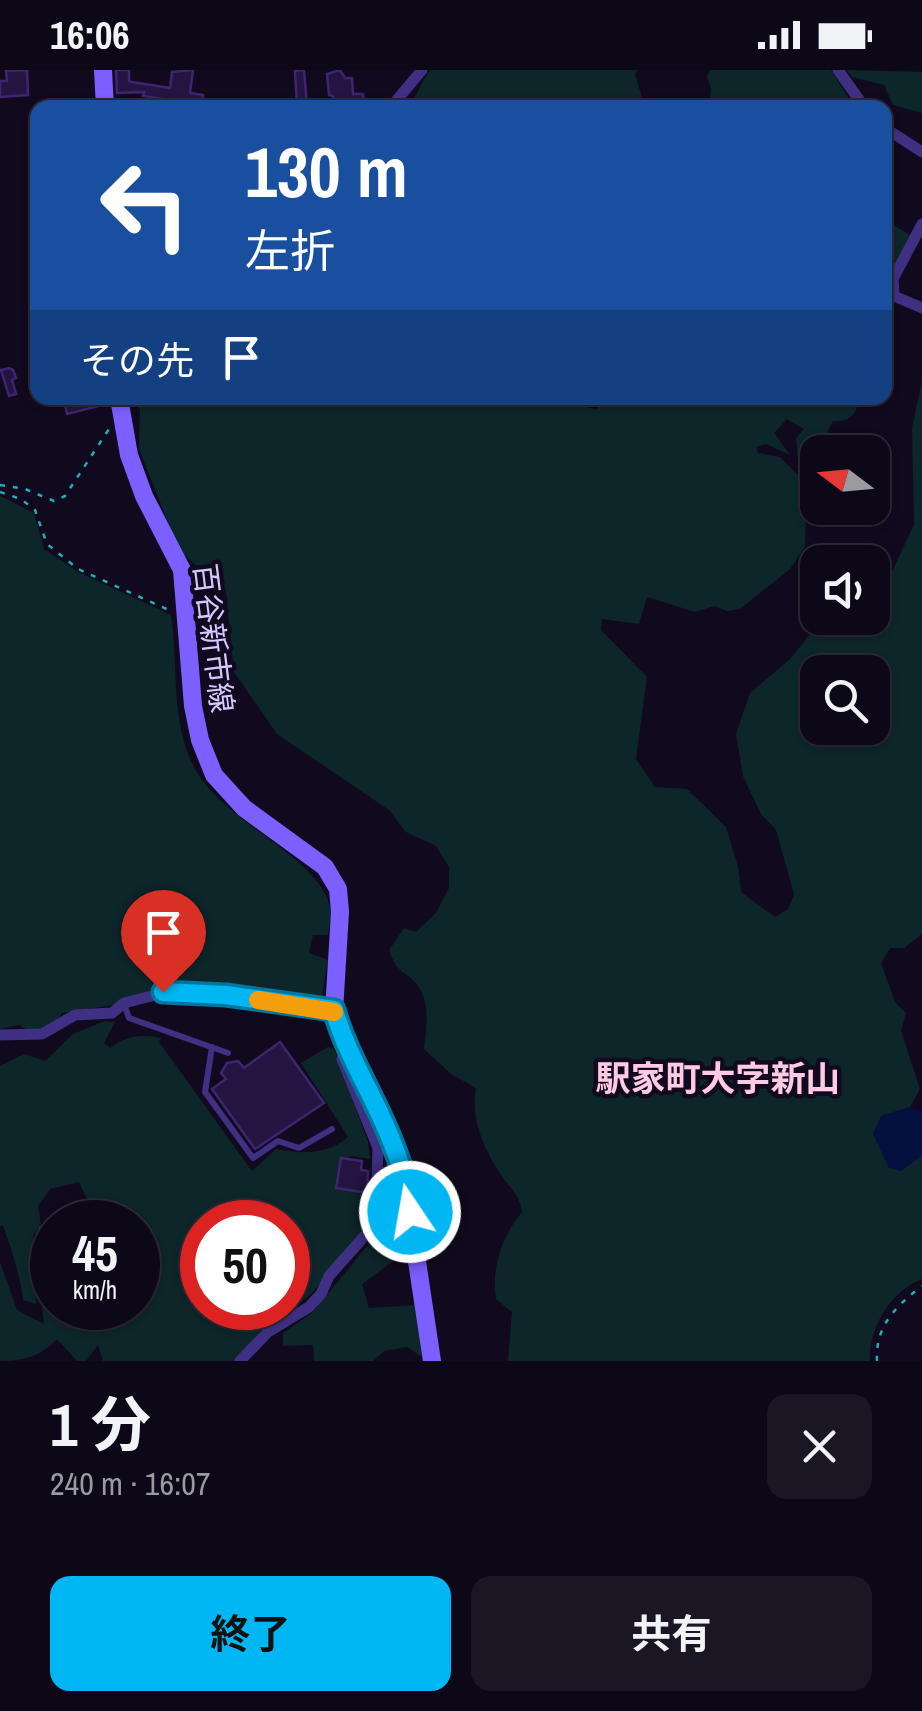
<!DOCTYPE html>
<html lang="ja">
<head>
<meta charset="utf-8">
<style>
  body { margin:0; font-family:"Archivo Narrow","Noto Sans JP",sans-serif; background:#1b1624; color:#f1f3f6; height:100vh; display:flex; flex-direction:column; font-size:38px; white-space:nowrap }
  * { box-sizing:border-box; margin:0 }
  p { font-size:32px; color:#9a9aa1 }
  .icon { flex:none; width:55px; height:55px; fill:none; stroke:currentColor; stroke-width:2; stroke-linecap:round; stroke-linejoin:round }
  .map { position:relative; height:1291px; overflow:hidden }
  .drawer { display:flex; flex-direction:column; background:#0d0817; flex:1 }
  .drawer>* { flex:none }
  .hud { position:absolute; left:30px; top:30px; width:862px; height:305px; border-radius:20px; box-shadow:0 2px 8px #0004,0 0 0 2px #2d2936; background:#1a4fa0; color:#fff; overflow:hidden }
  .needle { width:65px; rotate:286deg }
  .buttons { position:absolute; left:800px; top:365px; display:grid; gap:20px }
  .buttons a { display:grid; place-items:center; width:90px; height:90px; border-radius:20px; background:#0d0817; box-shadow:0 2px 8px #0004,0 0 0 2px #2d2936; font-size:50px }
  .speed { position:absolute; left:30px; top:1130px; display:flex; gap:20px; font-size:50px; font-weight:700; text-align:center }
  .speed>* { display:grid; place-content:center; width:130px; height:130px; border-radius:50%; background:#0d0817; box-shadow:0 2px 8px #0004,0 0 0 2px #2d2936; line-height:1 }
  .speed small { font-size:25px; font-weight:400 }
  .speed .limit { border:15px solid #d22; background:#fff; color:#111 }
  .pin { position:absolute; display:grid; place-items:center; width:85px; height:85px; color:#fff; margin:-102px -42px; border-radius:50% 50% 50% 0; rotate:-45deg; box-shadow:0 0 10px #0007 }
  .pin .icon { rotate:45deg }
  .me { position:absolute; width:110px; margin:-55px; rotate:348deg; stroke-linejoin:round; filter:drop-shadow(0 0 8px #0008) }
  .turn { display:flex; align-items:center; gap:35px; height:210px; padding:0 50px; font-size:45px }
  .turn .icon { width:130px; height:130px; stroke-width:2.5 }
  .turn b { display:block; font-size:70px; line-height:85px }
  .then { display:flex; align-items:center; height:95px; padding:0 50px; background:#0003; gap:20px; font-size:38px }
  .round { display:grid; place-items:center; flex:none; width:105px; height:105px; border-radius:20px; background:#1b1624 }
  .summary { display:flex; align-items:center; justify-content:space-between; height:170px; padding:0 50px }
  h1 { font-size:60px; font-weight:700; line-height:75px }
  .cta { display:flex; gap:20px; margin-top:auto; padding:20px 50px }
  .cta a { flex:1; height:115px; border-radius:20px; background:#00b7f3; color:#111; font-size:40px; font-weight:700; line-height:115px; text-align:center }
  .cta a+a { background:#1b1624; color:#f1f3f6 }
  .status { display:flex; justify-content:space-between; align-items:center; height:70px; padding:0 50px; background:#0d0817; direction:ltr }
  .status svg { height:28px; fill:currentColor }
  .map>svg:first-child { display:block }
  .green { fill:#0d262a; fill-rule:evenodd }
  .water { fill:#04113e }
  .building { fill:#241442; stroke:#3f2470; stroke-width:2.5 }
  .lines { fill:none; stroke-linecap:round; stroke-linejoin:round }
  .path { stroke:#21adba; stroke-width:2.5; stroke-dasharray:5 8; stroke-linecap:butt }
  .service { stroke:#403083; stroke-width:6 }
  .minor { stroke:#403083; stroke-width:11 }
  .secondary { stroke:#7b5fff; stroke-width:18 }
  .route-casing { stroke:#00779e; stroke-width:25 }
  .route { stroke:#00b7f3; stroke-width:18 }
  .slow { stroke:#f59e0b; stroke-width:18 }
  .labels { text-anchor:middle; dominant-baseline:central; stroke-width:9; stroke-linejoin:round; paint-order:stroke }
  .street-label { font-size:30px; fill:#d7c8ff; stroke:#110a1f }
  .quarter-label { font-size:35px; font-weight:bold; fill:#ffcae4; stroke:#110a1f }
</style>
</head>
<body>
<div class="status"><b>16:06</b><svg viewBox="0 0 49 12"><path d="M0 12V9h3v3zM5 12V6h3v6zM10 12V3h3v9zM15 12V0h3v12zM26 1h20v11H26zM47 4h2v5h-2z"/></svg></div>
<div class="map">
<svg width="922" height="1291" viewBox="0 0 922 1291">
  <rect width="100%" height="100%" fill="#110a1f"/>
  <!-- green -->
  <g class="green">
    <path d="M430 0H637L635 5 645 37H406C418 29 420 12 430 0Z"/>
    <path d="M710 0H831L854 37H709L711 19 707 6Z"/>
    <path d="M847 0 922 2V43L893 35 884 15 852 7Z"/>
    <path d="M885 150 910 165 892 200 885 224Z"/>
    <path d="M922 311V864L904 878H890L881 893 895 932 906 943 901 961 920 1019 910 1037 881 1046 901 1101 922 1085V1209C891 1221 868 1258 870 1291H508L512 1242 496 1229C491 1198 502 1166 522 1142 520 1126 512 1120 503 1108 485 1081 470 1050 476 1018L451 1004 424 979C426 959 431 934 418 916 405 899 398 906 389 880L404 858 416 862 436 843 449 818V797L436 776 406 762 389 740 277 664 234 602 226 522 179 480 139 379 140 340 132 328H543L596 339 608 328H860C856 344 851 352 833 351L828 360 826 382H818L817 392 798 390 796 368 804 359 787 349 774 363 790 385 766 374 756 377 758 383 780 387 802 409 806 442 805 477 790 499 740 539 727 541 714 536 695 542 647 527 639 554 602 549 601 560 647 607 636 689 655 717 687 719 726 757 738 797 741 822 775 847 788 839 794 824 776 760 761 744 743 706 736 664 750 623 790 589 823 548H872L873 520 885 516 914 455 912 358ZM818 602H872V658H818Z"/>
    <path d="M0 426 34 443 44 479 78 502 171 545C178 591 171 647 191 691 217 752 323 785 331 841 332 848 329 858 328 865H313L309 883 328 890 321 933 228 920 195 922 62 943 54 955 31 962 19 955 0 959Z"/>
    <path d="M105 951 115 952 104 973 110 978C128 965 140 964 161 968L159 972 252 1101 276 1079C301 1084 328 1085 348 1067L301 993 328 977 334 979 368 1072 370 1089 351 1086 338 1097 335 1117 366 1125 374 1133 363 1166 310 1225 265 1260 238 1291H103L98 1275 86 1291H77L57 1269C41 1286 24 1291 0 1291V1192L17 1240 44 1254 36 1186 44 1183 52 1207V1238H138V1152H64L88 1131 79 1112 50 1119 38 1136 41 1155 33 1166 36 1234 23 1230C21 1208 11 1177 3 1156H0V996L24 984 45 991 73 964ZM202 1152H288V1238H202Z"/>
    <path d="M390 1125 402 1127 407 1181 362 1214 369 1238 416 1235 422 1287 407 1277 384 1281 373 1291H314L313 1275 283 1276V1263L312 1243 378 1163Z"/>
  </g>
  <!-- water -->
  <path class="water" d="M910 1037 922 1041V1085L901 1101 889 1098 873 1064 881 1046Z"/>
  <!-- building -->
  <g class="building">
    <path d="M27 0 28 25 0 27V11H7L6 1Z"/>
    <path d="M116 0H129V11L132 12 170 18 172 2 193 0 190 23 203 25 202 35 143 26 144 22 117 23Z"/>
    <path d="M304 0 307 36H297L295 1Z"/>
    <path d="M340 0 345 8H352L353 24H363L364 36 335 38 333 26 329 25 327 4Z"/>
    <path d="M9 298 13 300 16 308 12 310 16 324 9 326 1 300Z"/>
    <path d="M75 328H107V334L67 344 64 329Z"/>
    <path d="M280 972 324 1033 255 1079 212 1019 226 1009 221 1003 227 993 238 991 244 998Z"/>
    <path d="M341 1088 362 1091 361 1100 368 1101 367 1123 336 1118Z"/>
    <path d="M52 1155V1183L45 1184 40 1158Z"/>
  </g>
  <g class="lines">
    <!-- path -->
    <g class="path">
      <path d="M573 328 590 332 600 328"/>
      <path d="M0 415 25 419 54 431 65 426 111 356"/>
      <path d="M0 422 21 429 35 440 47 474 78 499 171 541"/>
      <path d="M877 1291C875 1256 896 1236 922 1216"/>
    </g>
    <!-- service -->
    <g class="service">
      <path d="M124 934 129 948 228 983"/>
      <path d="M212 977 205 1022 253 1088 278 1071 299 1078 332 1059"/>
    </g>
    <!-- minor -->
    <g class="minor">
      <path d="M838 0 865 38"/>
      <path d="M390 38 422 0"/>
      <path d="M885 58 922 82"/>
      <path d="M922 154 893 209 894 226 922 238"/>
      <path d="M0 965 42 964 75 945 112 943 124 933 163 923 225 925 334 941"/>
      <path d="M240 1291 268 1262 309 1237 321 1224 329 1206 369 1161 376 1141 378 1078 342 989 347 977"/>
    </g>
    <!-- secondary -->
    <g class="secondary">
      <path d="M103 0 105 38"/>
      <path d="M119 328 129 385 144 426 182 500 193 636 200 670 214 705 244 738 325 797 338 819 340 842 334 941 404 1105 432 1291"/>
    </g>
  </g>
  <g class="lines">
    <defs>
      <path id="route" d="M163 922 226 925 334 940C348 989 378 1032 395 1080 403 1100 407 1121 410 1142"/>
    </defs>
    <!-- route casing -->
    <use href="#route" class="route-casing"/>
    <!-- route -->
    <use href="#route" class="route"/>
    <!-- slow -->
    <path class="slow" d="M258 930 334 942"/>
  </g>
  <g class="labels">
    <!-- street labels -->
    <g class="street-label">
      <text transform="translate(214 568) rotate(83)">百谷新市線</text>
    </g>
    <!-- quarter labels -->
    <g class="quarter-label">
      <text x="718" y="1008">駅家町大字新山</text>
    </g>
  </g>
</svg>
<div class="buttons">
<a><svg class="needle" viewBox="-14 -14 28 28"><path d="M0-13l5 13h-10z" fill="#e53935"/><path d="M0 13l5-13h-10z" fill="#9a9aa1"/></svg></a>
<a><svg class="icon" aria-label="sound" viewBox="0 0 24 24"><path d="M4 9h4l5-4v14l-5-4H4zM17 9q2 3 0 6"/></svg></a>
<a><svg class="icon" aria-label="search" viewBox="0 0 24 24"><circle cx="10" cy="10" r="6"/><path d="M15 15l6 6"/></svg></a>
</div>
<div class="speed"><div>45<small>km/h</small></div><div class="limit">50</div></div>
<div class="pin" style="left:163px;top:922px;background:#d93025"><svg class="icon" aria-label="arrive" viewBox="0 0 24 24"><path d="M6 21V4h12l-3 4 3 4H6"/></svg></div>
<svg class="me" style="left:410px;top:1142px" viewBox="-20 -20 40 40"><circle r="17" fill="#00b7f3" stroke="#fff" stroke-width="3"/><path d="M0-11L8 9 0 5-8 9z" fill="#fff"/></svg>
<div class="hud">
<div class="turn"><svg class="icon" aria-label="left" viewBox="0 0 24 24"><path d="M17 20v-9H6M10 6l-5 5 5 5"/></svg><div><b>130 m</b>左折</div></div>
<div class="then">その先<svg class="icon" aria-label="arrive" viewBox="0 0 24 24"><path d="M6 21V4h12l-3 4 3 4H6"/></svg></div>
</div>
</div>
<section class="drawer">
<div class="summary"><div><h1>1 分</h1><p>240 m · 16:07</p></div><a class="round"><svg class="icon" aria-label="close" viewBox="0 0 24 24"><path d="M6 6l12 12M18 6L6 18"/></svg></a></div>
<div class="cta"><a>終了</a><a>共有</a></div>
</section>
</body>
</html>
